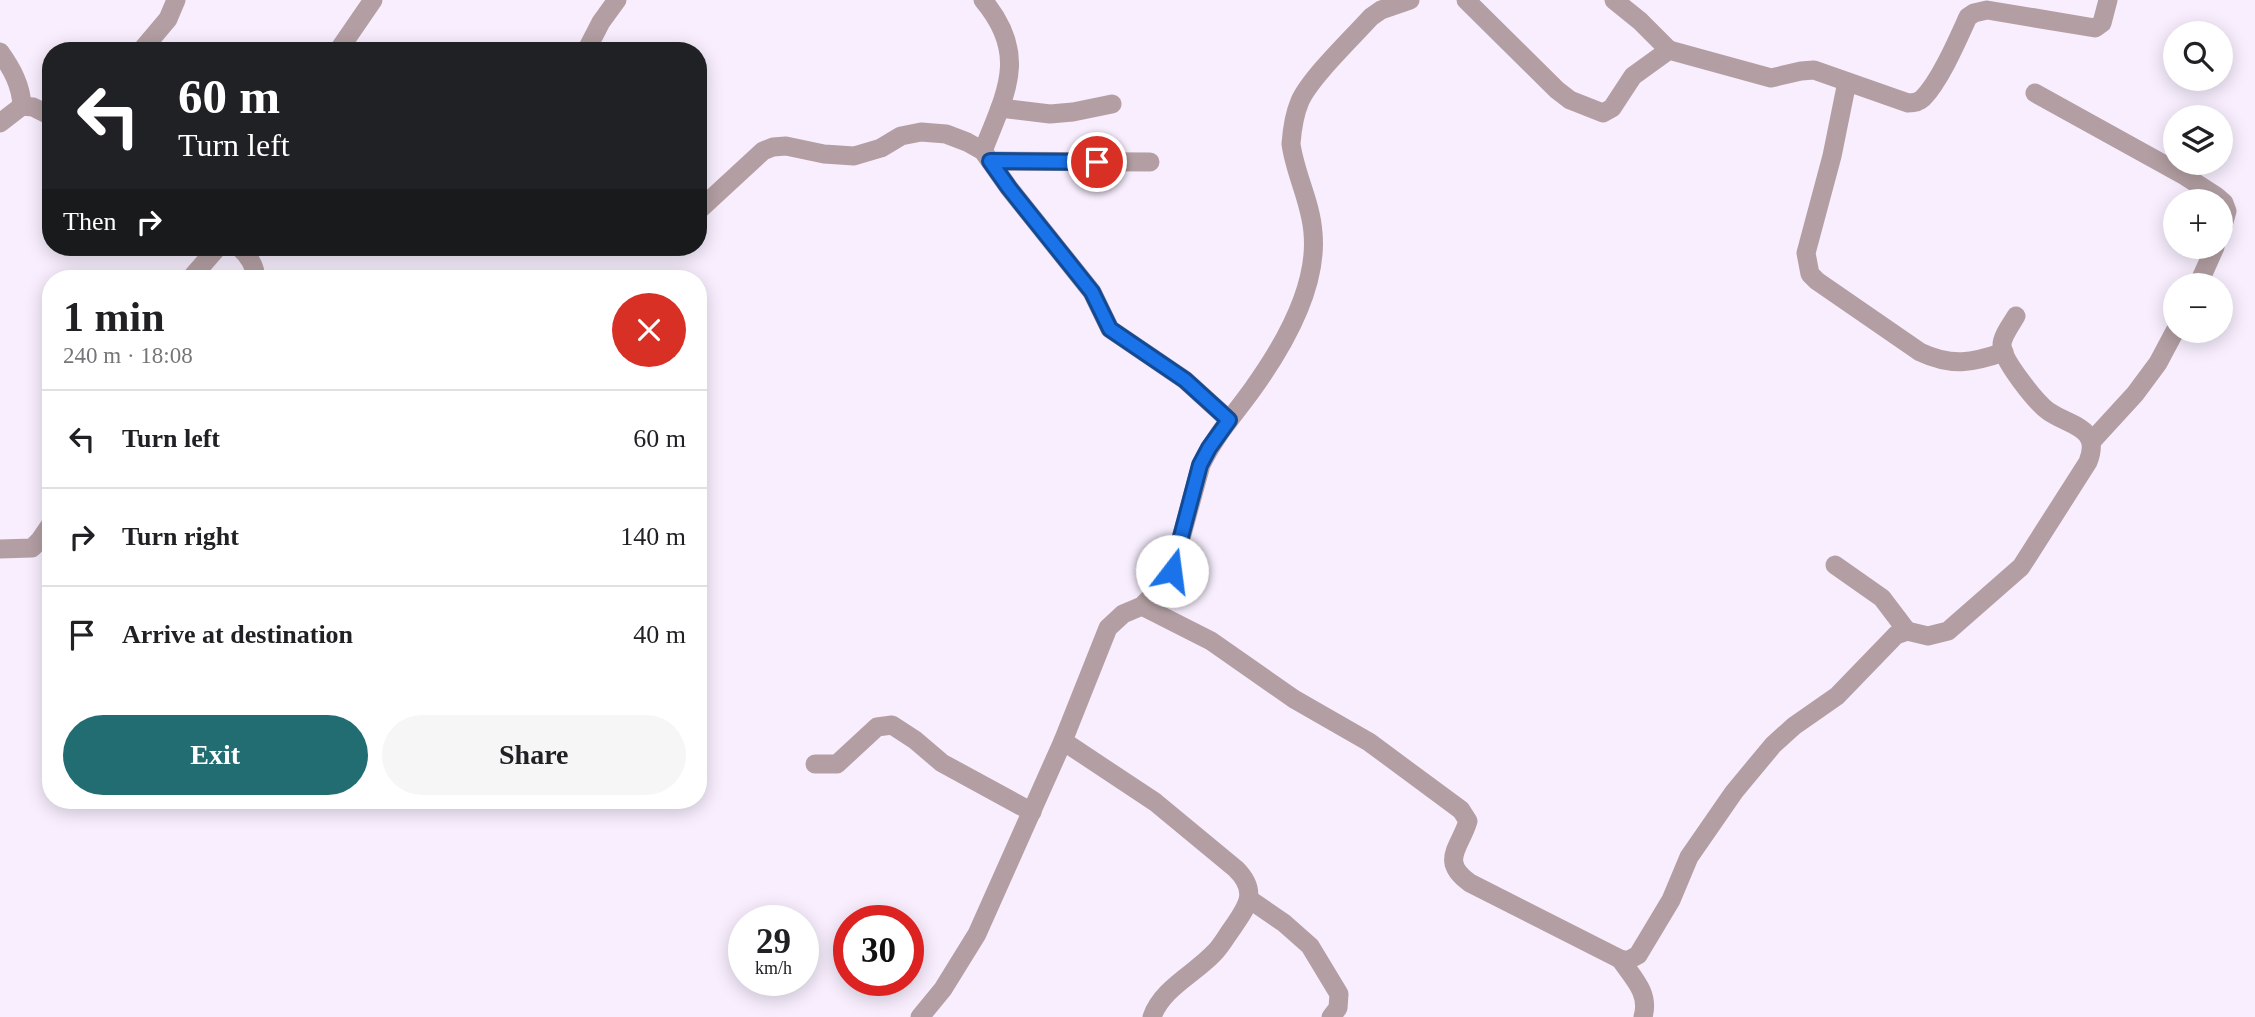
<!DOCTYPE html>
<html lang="en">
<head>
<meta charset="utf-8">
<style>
  body { margin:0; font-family:Georgia,serif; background:#f6f6f6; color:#202124; height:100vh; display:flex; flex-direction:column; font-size:26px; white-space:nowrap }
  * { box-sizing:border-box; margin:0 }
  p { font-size:23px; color:#757577 }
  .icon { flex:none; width:38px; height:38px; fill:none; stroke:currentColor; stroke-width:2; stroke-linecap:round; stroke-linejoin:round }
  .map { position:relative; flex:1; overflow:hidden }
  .panel { position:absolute; left:42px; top:270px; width:665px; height:539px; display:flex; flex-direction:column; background:#fff; border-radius:28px; box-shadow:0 4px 18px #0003 }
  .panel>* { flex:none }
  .banner { position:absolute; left:42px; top:42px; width:665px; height:214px; border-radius:28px; box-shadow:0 4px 18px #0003; background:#202124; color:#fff; overflow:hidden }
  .tools { position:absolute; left:2163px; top:21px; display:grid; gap:14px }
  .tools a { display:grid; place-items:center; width:70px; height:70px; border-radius:50%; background:#fff; box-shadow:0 4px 18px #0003; font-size:35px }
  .speed { position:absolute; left:728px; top:905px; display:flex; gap:14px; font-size:35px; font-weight:700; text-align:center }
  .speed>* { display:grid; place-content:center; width:91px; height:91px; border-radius:50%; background:#fff; box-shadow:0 4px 18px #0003; line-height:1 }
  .speed small { font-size:18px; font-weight:400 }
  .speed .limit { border:10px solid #d22; background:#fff; color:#111 }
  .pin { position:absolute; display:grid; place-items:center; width:60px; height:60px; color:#fff; margin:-30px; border:4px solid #fff; border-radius:50%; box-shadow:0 2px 7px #0007 }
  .me { position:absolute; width:77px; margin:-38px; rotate:15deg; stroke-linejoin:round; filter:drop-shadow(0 0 5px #0008) }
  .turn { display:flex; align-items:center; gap:24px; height:147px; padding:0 21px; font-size:32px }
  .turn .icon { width:91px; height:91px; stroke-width:2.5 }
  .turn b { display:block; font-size:49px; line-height:60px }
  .then { display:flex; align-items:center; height:66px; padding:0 21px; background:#0003; gap:14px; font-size:26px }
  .round { display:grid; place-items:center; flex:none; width:74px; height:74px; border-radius:37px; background:#f6f6f6 }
  .headline { display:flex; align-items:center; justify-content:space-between; height:119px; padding:0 21px }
  h1 { font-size:42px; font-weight:700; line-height:52px }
  .button { display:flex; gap:14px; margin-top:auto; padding:14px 21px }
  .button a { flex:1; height:80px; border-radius:42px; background:#216d72; color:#fff; font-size:28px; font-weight:700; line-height:80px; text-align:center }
  .button a+a { background:#f6f6f6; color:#202124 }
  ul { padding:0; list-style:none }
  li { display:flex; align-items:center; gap:21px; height:98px; padding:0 21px; border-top:2px solid #e0e0e0 }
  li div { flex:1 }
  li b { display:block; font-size:26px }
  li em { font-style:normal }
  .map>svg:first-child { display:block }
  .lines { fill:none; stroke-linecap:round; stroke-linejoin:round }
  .minor { stroke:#b39fa3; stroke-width:19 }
  .route-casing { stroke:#114b97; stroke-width:18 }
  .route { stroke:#1a73e8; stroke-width:12 }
</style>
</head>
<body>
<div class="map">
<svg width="2255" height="1017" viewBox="0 0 2255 1017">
  <rect width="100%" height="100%" fill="#f8eefe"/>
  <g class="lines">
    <!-- minor -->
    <g class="minor">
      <path d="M983 0C1029 55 1006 92 983 151"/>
      <path d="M1466 0 1557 90 1570 100 1603 113 1612 108 1633 76 1669 50 1771 78 1801 71 1814 70 1908 103C1914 103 1919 102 1923 98 1940 81 1958 39 1968 17L1974 13 1987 10 2095 28 2102 23 2108 0"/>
      <path d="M1614 0 1640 21 1669 50"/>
      <path d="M141 51 168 19 176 0"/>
      <path d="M338 51 373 0"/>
      <path d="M586 51 601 22 617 0"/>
      <path d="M0 52C12 69 21 85 22 106"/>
      <path d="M1847 82 1832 156 1806 253 1810 274 1817 281 1920 352C1952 367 1972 363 2004 352"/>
      <path d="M2035 93 2185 176 2216 196 2224 203 2227 211 2221 233"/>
      <path d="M1000 108 1050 114 1073 112 1112 104"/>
      <path d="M0 123 22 106 33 107 51 116"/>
      <path d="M991 161 1150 162"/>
      <path d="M698 211 763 151 773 147 786 146 824 154 854 156 881 148 901 136 921 132 946 134 967 142 983 151 1009 188 1092 292 1110 329 1185 380 1229 420"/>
      <path d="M239 247C249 256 255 265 256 278"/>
      <path d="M191 278 218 247"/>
      <path d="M2198 285 2215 247"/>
      <path d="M2091 442 2135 394 2158 363 2175 331"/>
      <path d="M0 549 32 548 40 540 51 524"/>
      <path d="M1835 565 1882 598 1907 631"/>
      <path d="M1142 606 1211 641 1294 699 1369 742 1461 810 1468 821C1460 848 1439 861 1470 883L1620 959 1627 961 1638 955 1671 900 1689 857 1734 792 1773 745 1794 726 1837 696 1896 635 1907 631 1928 636 1948 631 2021 567 2088 462C2102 427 2069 426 2048 411 2036 402 2002 360 2002 345 2002 336 2011 325 2016 316"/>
      <path d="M1063 741 1155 802 1236 869C1259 892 1247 907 1231 930 1226 937 1221 946 1215 952 1195 974 1162 988 1152 1017"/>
      <path d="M815 764H837L877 727 892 725 915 740 942 763 1032 812"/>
      <path d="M1249 899 1284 923 1310 946 1339 994 1338 1008 1331 1017"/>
      <path d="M1620 959C1633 978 1650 993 1643 1017"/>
      <path d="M920 1017 943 989 977 934 1063 741 1108 628 1123 614 1142 606 1166 582 1172 571 1201 465C1214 437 1234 415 1252 390 1283 347 1318 287 1313 233 1311 202 1295 174 1291 144 1292 130 1294 115 1300 101 1310 78 1353 37 1371 17L1381 10 1410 0"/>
    </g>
  </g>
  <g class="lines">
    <defs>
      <path id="route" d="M1097 162 990 161 1009 188 1092 292 1110 329 1185 380 1229 420 1209 448 1200 465 1172 571"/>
    </defs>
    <!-- route casing -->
    <use href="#route" class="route-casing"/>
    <!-- route -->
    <use href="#route" class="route"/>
  </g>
</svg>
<div class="tools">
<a><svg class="icon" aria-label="search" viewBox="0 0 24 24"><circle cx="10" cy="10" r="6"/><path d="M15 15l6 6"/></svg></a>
<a><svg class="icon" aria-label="layers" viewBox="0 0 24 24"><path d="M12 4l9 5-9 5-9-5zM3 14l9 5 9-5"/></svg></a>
<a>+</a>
<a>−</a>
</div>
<div class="speed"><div>29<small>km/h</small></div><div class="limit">30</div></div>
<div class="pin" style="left:1097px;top:162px;background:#d93025"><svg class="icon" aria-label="arrive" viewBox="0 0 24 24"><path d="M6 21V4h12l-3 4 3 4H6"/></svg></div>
<svg class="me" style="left:1172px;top:571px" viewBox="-20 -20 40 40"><circle r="19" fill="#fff"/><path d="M0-13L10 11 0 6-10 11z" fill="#1a73e8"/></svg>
<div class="banner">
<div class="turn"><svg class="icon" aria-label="left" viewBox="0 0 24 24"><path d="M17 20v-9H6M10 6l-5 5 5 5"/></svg><div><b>60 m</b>Turn left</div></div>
<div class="then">Then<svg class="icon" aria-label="right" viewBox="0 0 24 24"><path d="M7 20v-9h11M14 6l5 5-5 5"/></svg></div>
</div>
<section class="panel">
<div class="headline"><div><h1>1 min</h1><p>240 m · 18:08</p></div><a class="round" style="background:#d93025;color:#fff"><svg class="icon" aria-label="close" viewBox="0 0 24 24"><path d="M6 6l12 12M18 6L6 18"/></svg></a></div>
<ul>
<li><svg class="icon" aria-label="left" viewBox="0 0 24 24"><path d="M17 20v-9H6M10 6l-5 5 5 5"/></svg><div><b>Turn left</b></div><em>60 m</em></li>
<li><svg class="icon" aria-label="right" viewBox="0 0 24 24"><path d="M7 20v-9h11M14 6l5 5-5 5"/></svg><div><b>Turn right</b></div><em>140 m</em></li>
<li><svg class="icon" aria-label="arrive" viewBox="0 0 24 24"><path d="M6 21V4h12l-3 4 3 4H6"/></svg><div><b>Arrive at destination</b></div><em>40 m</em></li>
</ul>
<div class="button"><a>Exit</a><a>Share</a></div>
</section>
</div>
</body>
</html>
